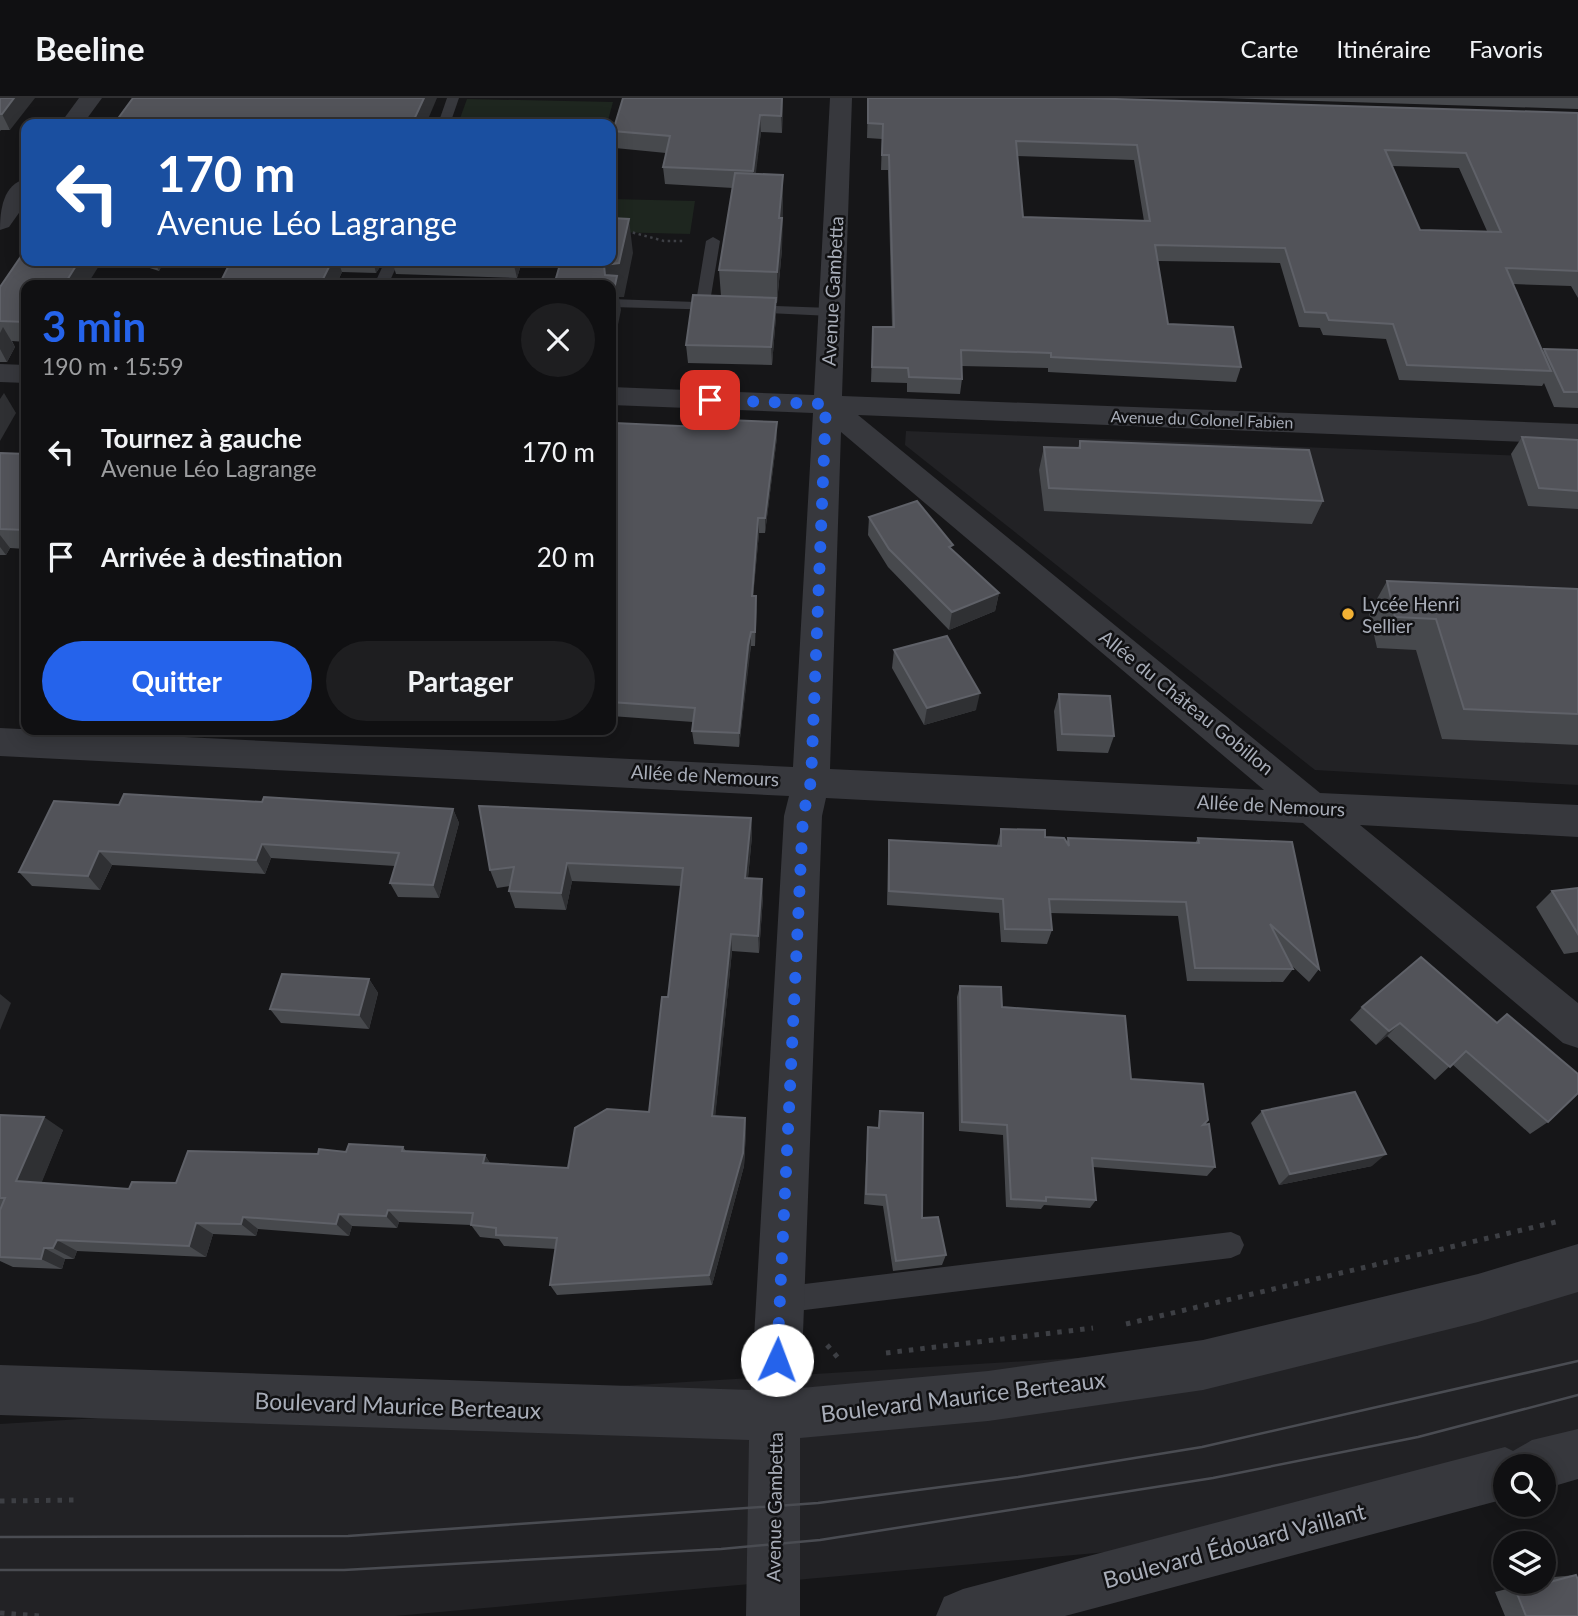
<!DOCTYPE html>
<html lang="fr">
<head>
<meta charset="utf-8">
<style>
  body { margin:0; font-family:Lato,sans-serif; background:#1e1e20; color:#f1f3f6; height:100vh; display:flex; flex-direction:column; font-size:26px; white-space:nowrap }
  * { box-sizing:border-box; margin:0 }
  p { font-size:23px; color:#9c9d9f }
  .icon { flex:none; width:38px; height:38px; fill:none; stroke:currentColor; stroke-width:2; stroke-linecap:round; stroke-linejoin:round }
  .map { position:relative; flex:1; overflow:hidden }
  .side { position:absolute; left:21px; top:182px; width:595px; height:455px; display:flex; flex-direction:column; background:#101012; border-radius:14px; box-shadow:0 4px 18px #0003,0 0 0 2px #303032 }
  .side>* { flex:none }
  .banner { position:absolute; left:21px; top:21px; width:595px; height:147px; border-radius:14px; box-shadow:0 4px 18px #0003,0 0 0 2px #303032; background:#1a4fa0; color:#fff; overflow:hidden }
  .buttons { position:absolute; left:1493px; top:1356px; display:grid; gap:14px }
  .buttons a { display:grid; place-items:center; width:63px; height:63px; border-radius:50%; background:#101012; box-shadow:0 4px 18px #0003,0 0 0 2px #303032; font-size:35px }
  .pin { position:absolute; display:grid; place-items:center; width:60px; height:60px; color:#fff; margin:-30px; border-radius:14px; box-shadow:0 4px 10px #0006 }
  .me { position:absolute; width:77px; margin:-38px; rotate:2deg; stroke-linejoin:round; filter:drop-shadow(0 0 5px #0008) }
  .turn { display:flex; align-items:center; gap:24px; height:147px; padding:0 21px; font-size:32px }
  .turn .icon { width:91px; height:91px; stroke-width:2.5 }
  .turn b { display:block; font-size:49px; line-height:60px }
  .round { display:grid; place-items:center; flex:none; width:74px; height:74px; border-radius:37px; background:#1e1e20 }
  .headline { display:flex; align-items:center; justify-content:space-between; height:119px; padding:0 21px }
  h1 { font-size:42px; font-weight:700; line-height:52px; color:#2563eb }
  .action { display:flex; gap:14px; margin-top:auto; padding:14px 21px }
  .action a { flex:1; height:80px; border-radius:42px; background:#2563eb; color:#fff; font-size:28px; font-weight:700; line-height:80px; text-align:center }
  .action a+a { background:#1e1e20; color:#f1f3f6 }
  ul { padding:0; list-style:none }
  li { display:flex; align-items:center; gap:21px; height:105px; padding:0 21px }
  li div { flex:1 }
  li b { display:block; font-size:26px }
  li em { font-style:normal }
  header { display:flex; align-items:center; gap:42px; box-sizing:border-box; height:98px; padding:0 35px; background:#101012; border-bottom:2px solid #303032 }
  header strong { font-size:33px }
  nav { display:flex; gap:38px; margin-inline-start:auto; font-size:24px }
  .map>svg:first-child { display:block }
  .built { fill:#222225 }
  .green { fill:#1e261f }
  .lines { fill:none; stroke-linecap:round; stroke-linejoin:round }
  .path-far1 { stroke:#3d3f44; stroke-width:2.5; stroke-dasharray:2.5 3.5; stroke-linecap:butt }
  .path { stroke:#3d3f44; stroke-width:5; stroke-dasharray:4.5 7; stroke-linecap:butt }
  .lane { fill:#37383d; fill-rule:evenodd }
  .street { fill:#37383d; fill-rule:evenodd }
  .tram { stroke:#4a4c52; stroke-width:2.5 }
  .wall { fill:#47494d; fill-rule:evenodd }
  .shaded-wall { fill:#2f3033 }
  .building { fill:#525359; stroke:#5f6168; stroke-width:2; fill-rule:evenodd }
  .route { stroke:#2563eb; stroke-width:12; stroke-dasharray:0 21.6 }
  .poi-dot { fill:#f2b134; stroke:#111113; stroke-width:2.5 }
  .labels { text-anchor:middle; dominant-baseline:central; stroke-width:5; stroke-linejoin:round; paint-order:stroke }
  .far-street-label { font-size:16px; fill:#a8adb8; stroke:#111113 }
  .street-label { font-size:19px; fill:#a8adb8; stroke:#111113 }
  .poi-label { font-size:19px; fill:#a8adb8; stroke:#111113; text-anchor:start }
  .near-street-label { font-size:23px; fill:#a8adb8; stroke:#111113 }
</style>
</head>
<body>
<header>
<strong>Beeline</strong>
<nav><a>Carte</a><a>Itinéraire</a><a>Favoris</a></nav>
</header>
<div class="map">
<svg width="1578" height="1518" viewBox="0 0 1578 1518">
  <rect width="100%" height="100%" fill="#161618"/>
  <!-- built -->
  <g class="built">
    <path d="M906 333 1578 360V687L1315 672 905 347Z"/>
    <path d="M1578 1162V1344L1118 1453 395 1518H0V1326L1191 1253Z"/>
  </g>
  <!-- green -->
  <g class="green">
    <path d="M467 1 613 4 607 26H458Z"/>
    <path d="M611 101 695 103 690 136 611 134Z"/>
  </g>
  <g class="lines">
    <!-- path-far1 -->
    <path class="path-far1" d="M627 133 664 143H684"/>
    <!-- path -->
    <g class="path">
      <path d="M1126 1226 1560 1123"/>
      <path d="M827 1247 839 1261"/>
      <path d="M886 1255 1093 1230"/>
      <path d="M0 1403 75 1402"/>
      <path d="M0 1515 40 1518"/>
    </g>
    <!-- lane -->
    <g class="lane">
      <path d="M447 0H459L450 26H438Z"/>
      <path d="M713 139 720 143 710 204 722 206V212L611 209V201L696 204 706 143Z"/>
      <path d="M385 163H399L388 187H374Z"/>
      <path d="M749 207 831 210 838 214 831 218 744 214 742 211Z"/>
      <path d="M1231 1134 1240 1138 1244 1147 1240 1156 1231 1160 780 1215 771 1211 767 1202 771 1193 780 1189Z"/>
    </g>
    <!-- street -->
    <g class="street">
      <path d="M79 0H102L83 26H60Z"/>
      <path d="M830 0H852L842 298 1578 326V346L858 317 1320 695 1578 707V739L1360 727 1578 905V950L1563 945 1303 725 826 700 822 718 801 1290 988 1273 1203 1242 1478 1176 1578 1146V1194L1478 1224 1203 1292 988 1323 800 1340V1518H746L749 1342 0 1317V1267L751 1292 784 718 789 698 0 658V630L793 669 813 315 611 307V289L814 297ZM841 334 1264 692 830 671Z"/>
      <path d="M26 81V105L9 129 0 132C0 112 3 86 26 81Z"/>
      <path d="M0 266 26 267V285L0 284Z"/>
      <path d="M1578 1331V1381L1544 1391V1368H1505V1401L1065 1518H936L944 1499 963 1491 1505 1349 1513 1353 1532 1342Z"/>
    </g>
    <!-- tram -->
    <g class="tram">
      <path d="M0 1439 348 1438 818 1405 1018 1379 1202 1349 1578 1263"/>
      <path d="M0 1472H344L721 1451 820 1442 1213 1380 1418 1339 1578 1297"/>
    </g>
  </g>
  <!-- wall -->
  <g class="wall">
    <path d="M0 0 10 32H1L0 33Z"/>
    <path d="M623 0H783L782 35 761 34 755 76 783 77 782 151 777 205H776V218L772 267 688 265 686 247 721 198 719 172 733 90 665 86 663 69 666 55 615 50 613 33Z"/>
    <path d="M868 0 1578 15V200L1571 188 1513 186 1543 254 1544 251 1578 252V310L1554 309 1544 285 1542 288 1399 282 1386 241 1323 237 1320 230 1299 229 1280 165 1158 163 1168 226 1241 269 1236 284 1048 274V270L961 268 962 281 960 296 907 294V285L871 284 873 229H892L888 72H881L882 41 867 40ZM1017 58 1134 62 1144 123 1023 119ZM1392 68 1459 70 1487 133 1420 132Z"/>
    <path d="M1221 0H1578V11Z"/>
    <path d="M26 148V163H384L376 175 342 174 336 187H219L228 168 163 165 159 173 131 164 102 163 26 187V244L12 243 15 249 7 264H0V189L26 152 25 150Z"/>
    <path d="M392 163H522L517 180 396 176Z"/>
    <path d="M777 339 765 435H759L753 498H756L755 548H751L749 561 739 649 694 646 692 633 693 624 611 618V622V340Z"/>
    <path d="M1522 339 1578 342V411L1528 408 1511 356Z"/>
    <path d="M1080 343 1323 403 1312 426 1044 413 1039 372 1044 349 1078 350Z"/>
    <path d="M0 355 26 356V451L10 450 6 457H0Z"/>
    <path d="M869 419 952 451 999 495 995 513 949 532 888 469 868 437Z"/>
    <path d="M1387 483 1578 491V647L1442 641 1416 552 1377 550 1369 515Z"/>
    <path d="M894 552 976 612 924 627 892 570Z"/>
    <path d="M1059 596 1114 638 1108 655 1057 653 1054 613Z"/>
    <path d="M262 704 453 711 459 725 439 800 398 799 390 785 395 768 271 760 265 776 112 767 100 792 32 788 19 774 119 707Z"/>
    <path d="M751 720 752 738 748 780 763 799 759 855 732 853 715 1018 745 1020 746 1033 744 1068 712 1187 557 1197 550 1187 556 1151 504 1148 499 1141 480 1139 471 1127 399 1124 397 1130 352 1128 349 1138 258 1131 256 1138 213 1136 206 1159 77 1153 74 1161H65L62 1171 13 1169 0 1163V1017L63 1032 41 1085 129 1091 176 1085 318 1056 403 1049 406 1053 485 1057 490 1065 568 1070 649 1014 668 899 681 788 572 783 566 812 515 810 509 793 510 788 497 790 490 772Z"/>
    <path d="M1001 731 1045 739 1067 744 1068 740 1195 745 1198 740 1319 871 1309 884 1291 867 1293 871 1283 884 1187 883 1178 818 1050 815 1052 832 1047 846 1001 844 999 815 887 807 888 756 889 742 997 747Z"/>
    <path d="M1578 790V854L1564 856 1536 809 1552 793Z"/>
    <path d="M1421 859 1548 1024 1530 1036 1452 966 1435 982 1387 938 1376 947 1350 922 1362 909Z"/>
    <path d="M369 881 378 895 369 931 281 925 270 911Z"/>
    <path d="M960 888 1002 909 1131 981 1204 1027 1215 1069 1207 1078 1093 1069 1096 1102 1090 1110 1044 1107 1041 1111 1006 1109 1003 1037 959 1033 957 899Z"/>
    <path d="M880 1013 922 1120 946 1157 942 1167 893 1173 883 1108 864 1106 867 1041 868 1029 878 1030Z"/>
    <path d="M1262 1013 1372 1068 1279 1087 1251 1025Z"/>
    <path d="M1576 1477 1578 1518H1505L1495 1494 1534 1484H1544V1482L1554 1479Z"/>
  </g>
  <!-- shaded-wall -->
  <g class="shaded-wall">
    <path d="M14 0H35L10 32 2 16Z"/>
    <path d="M424 0H437L426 26H412Z"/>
    <path d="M782 0H783L782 35 781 18Z"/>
    <path d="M760 17 761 34 754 91 753 73Z"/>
    <path d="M783 77 782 151 777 205V174L779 120Z"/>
    <path d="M629 121 633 155 624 199H619L621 212 611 261V205L606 187 604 167Z"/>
    <path d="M79 163H102L87 187H64Z"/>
    <path d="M154 163H162L163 165 159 173Z"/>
    <path d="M332 163H338L342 174 336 187H320Z"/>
    <path d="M373 163H384L376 175Z"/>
    <path d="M513 163H522L517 180Z"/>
    <path d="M776 200V218L772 267 771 249Z"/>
    <path d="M3 229 15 249 7 264 0 251V235Z"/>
    <path d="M4 295 16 315 0 343V301Z"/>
    <path d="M777 324V339L765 435V420Z"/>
    <path d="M758 420 759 435 752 512V498Z"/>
    <path d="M0 437 10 450 6 457 0 449Z"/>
    <path d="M999 495 995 513 949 532 952 514Z"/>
    <path d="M756 498 757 513 755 548V534Z"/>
    <path d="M751 534V548L739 649V635Z"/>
    <path d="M980 595 976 612 924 627 927 610Z"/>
    <path d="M453 711 459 725 439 800 433 787Z"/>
    <path d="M751 720 752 738 746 798 745 780Z"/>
    <path d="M262 746 271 760 265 776 256 762Z"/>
    <path d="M99 753 112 767 100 792 88 778Z"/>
    <path d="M567 765 572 783 566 812 561 795Z"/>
    <path d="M762 781 763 799 759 855 758 838Z"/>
    <path d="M731 836 732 853 714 1031 712 1018Z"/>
    <path d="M369 881 378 895 369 931 359 917Z"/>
    <path d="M0 896 11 905 0 932Z"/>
    <path d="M1400 925 1387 938 1376 947 1389 933Z"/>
    <path d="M44 1019 63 1032 37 1096 16 1083Z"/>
    <path d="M745 1020 746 1033 744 1068 712 1187 709 1177Z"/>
    <path d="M1386 1056 1372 1068 1279 1087 1290 1076Z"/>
    <path d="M485 1057 493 1070 483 1065Z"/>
    <path d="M388 1112 399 1124 397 1130 386 1118Z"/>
    <path d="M339 1116 352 1128 349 1138 336 1126Z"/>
    <path d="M243 1119 258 1131 256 1138 241 1126Z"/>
    <path d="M196 1125 213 1136 206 1159 189 1148Z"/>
    <path d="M57 1142 77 1153 74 1161 53 1150Z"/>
    <path d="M44 1150 65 1161 62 1171 41 1161Z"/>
  </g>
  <!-- building -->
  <g class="building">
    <path d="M0 0H14L2 16H0Z"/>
    <path d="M133 0H424L412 26H114Z"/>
    <path d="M623 0H782L781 18 760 17 753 73 663 69 670 38 613 33Z"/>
    <path d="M868 0H1083L1578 15V173L1506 170 1551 273 1407 267 1393 226 1329 222 1326 215 1305 214 1285 150 1155 147 1168 226 1233 229 1241 269 1051 259V255L961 252 962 281 909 279 908 270 872 269 873 229H894L889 57H882L883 26 868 25ZM1016 43 1137 47 1150 123 1023 119ZM1385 52 1466 55 1501 134 1420 132Z"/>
    <path d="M735 75 783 77 779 120H782L777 174 719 172Z"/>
    <path d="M611 120 629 121 619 165 604 167 605 177 617 178 611 205V187H554L561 163H611Z"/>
    <path d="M26 151V163H79L64 187H26V224L0 223V189Z"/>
    <path d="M231 163H332L320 187H219Z"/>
    <path d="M693 197 776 200 771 249 686 247Z"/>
    <path d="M1544 251 1578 252V294H1564Z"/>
    <path d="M702 321 777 324 765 420H758L752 498H756L755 534H751L748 547 739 635 692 633 695 610 611 604V340L615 325 701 329Z"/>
    <path d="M1522 339 1578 342V393L1539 390Z"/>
    <path d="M1080 343 1309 352 1323 403 1049 390 1044 349 1080 350Z"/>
    <path d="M0 355 26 356V432L0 431Z"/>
    <path d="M917 403 953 447 949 449 999 495 952 514 889 451 869 419Z"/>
    <path d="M1387 483 1578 491V616L1464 611 1436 521 1395 519Z"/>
    <path d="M947 538 980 595 927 610 894 552Z"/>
    <path d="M1059 596 1110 598 1114 638 1062 636Z"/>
    <path d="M124 696 262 704 264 699 453 711 433 787 390 785 399 755 262 746 256 762 99 753 88 778 19 774 54 703 119 707Z"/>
    <path d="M479 708 751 720 745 780 762 781 758 838 731 836 712 1018 745 1020 743 1055 709 1177 550 1187 557 1140 496 1137V1130L471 1127 473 1115 388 1112 386 1118 339 1116 336 1126 243 1119 241 1126 196 1125 189 1148 57 1142 53 1150H44L41 1161 0 1159V1112L5 1100H0V1017L44 1019 16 1083 129 1091 132 1084 176 1085 188 1053 318 1056 319 1051 346 1054 349 1046 403 1049 402 1053 485 1057 483 1065 568 1070 575 1030 607 1011 649 1014 662 899H668L683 770 567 765 561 795 509 793 514 769 490 772Z"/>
    <path d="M1001 731 1045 732V739L1064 740 1069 748 1068 740 1199 745 1198 740 1292 744 1319 871 1270 826 1293 871 1195 870 1186 804 1049 801 1052 832 1005 831 1003 801 889 793V742L1001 748Z"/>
    <path d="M1578 790V836L1552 793Z"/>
    <path d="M1421 859 1497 925 1507 916 1578 976V995L1548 1024 1466 953 1450 969 1400 925 1389 933 1362 909Z"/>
    <path d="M282 876 369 881 359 917 270 911Z"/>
    <path d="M960 888 1001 889 1002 909 1125 918 1131 981 1203 986 1208 1022 1203 1027 1209 1026 1215 1069 1092 1060 1096 1102 1046 1099V1103L1011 1101 1007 1027 962 1024Z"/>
    <path d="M1355 994 1386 1056 1290 1076 1262 1013Z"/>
    <path d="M880 1013 923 1015 922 1120 938 1119 946 1157 896 1163 886 1097 866 1096 868 1029 879 1030Z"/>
    <path d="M1576 1477 1578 1482V1518H1526L1516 1493Z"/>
  </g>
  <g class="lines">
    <!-- route -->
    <path class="route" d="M710 302 826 306 811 683 803 718 777 1262"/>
  </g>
  <!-- markers -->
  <circle class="poi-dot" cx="1348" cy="516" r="7"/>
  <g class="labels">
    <!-- far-street labels -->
    <g class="far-street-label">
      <text transform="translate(1202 321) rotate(2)">Avenue du Colonel Fabien</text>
    </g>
    <!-- street labels -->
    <g class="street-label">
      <text transform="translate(832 193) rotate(-87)">Avenue Gambetta</text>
      <text transform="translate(1187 604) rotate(39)">Allée du Château Gobillon</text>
      <text transform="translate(705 677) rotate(3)">Allée de Nemours</text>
      <text transform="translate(1271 707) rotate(3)">Allée de Nemours</text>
      <text transform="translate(774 1409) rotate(-89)">Avenue Gambetta</text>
    </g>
    <!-- poi labels -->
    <g class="poi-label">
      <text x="1362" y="505">Lycée Henri<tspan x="1362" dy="22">Sellier</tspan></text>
    </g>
    <!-- near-street labels -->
    <g class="near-street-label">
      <text transform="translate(963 1298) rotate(-7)">Boulevard Maurice Berteaux</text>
      <text transform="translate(398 1307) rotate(2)">Boulevard Maurice Berteaux</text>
      <text transform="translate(1234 1447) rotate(-15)">Boulevard Édouard Vaillant</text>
    </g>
  </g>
</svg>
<div class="buttons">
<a><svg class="icon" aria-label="search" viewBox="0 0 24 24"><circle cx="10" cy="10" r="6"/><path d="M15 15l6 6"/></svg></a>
<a><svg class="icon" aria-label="layers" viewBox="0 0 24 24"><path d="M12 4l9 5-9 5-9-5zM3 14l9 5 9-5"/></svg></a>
</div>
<div class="pin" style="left:710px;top:302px;background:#d93025"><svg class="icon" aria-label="arrive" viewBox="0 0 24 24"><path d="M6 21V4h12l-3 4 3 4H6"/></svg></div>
<svg class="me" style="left:777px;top:1262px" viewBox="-20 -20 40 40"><circle r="19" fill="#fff"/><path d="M0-13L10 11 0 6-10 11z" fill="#2563eb"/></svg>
<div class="banner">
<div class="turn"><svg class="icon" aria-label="left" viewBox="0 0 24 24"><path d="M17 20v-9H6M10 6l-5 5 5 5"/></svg><div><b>170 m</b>Avenue Léo Lagrange</div></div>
</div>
<section class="side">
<div class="headline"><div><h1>3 min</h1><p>190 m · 15:59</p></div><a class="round"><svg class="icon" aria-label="close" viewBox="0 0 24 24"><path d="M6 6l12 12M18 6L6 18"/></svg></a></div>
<ul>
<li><svg class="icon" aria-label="left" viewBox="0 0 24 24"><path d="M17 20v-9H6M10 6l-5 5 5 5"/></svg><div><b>Tournez à gauche</b><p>Avenue Léo Lagrange</p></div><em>170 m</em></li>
<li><svg class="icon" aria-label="arrive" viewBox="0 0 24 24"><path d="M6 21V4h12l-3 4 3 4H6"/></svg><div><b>Arrivée à destination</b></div><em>20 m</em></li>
</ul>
<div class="action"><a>Quitter</a><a>Partager</a></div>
</section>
</div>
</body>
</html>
